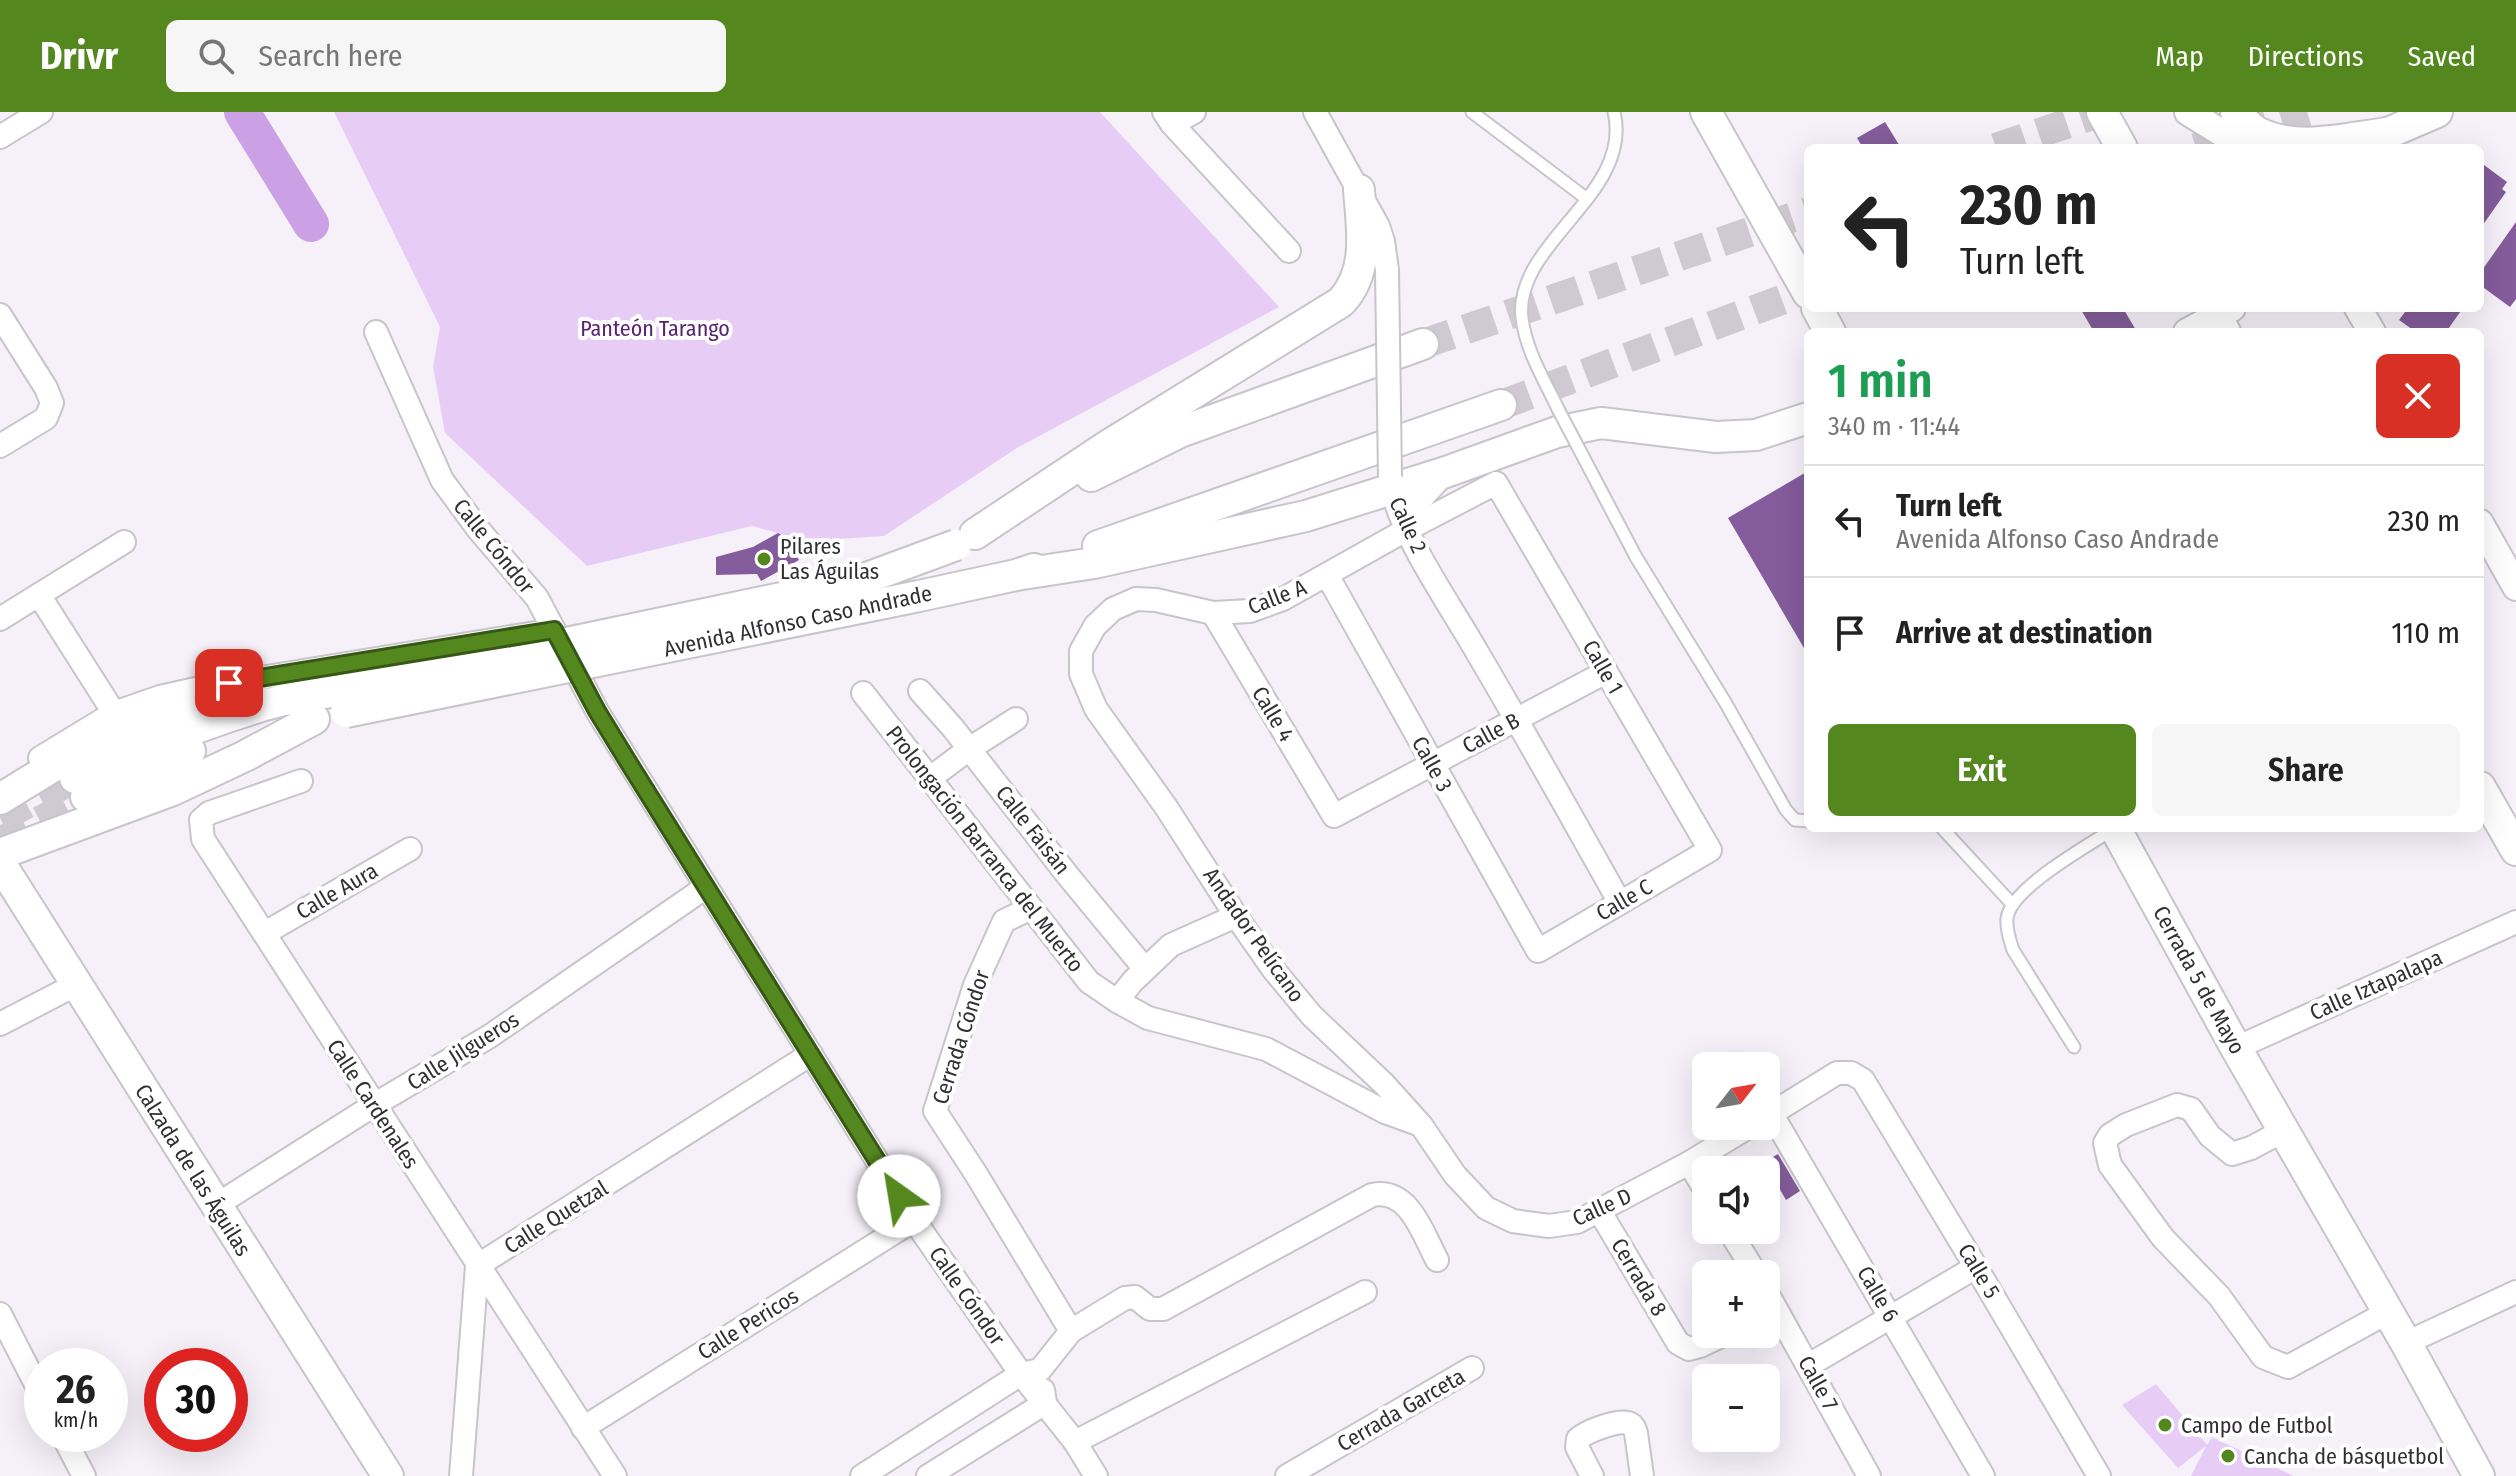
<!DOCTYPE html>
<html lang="en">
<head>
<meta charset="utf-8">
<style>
  body { margin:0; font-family:"Fira Sans Condensed",sans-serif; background:#f6f6f6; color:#222; height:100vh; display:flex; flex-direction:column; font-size:30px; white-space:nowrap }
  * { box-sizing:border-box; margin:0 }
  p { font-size:26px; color:#767676 }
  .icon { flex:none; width:44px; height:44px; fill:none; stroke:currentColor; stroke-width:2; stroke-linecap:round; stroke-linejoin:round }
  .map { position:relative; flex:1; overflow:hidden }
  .side { position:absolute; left:1804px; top:216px; width:680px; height:504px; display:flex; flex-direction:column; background:#fff; border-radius:12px; box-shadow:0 8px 32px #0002 }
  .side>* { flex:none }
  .banner { position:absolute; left:1804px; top:32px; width:680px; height:168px; border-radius:12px; box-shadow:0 8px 32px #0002; background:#fff; color:#222; overflow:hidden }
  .needle { width:52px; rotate:59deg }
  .controls { position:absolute; left:1692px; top:940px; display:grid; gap:16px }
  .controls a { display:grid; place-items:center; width:88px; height:88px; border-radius:12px; background:#fff; box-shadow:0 8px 32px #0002; font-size:40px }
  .speed { position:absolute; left:24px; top:1236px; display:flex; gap:16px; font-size:40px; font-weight:700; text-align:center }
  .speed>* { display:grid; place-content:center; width:104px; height:104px; border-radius:50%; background:#fff; box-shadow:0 8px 32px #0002; line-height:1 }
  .speed small { font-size:20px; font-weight:400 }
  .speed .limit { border:12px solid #d22; background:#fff; color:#111 }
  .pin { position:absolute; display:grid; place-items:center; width:68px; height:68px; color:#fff; margin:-34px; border-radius:16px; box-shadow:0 4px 12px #0006 }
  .me { position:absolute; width:88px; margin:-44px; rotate:328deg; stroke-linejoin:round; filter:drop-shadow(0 0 6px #0008) }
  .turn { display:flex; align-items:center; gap:28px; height:168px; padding:0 24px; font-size:36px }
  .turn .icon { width:104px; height:104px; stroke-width:2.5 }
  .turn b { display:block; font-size:56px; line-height:68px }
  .round { display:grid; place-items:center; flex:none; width:84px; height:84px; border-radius:12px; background:#f6f6f6 }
  .summary { display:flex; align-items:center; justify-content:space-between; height:136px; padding:0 24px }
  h1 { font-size:48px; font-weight:600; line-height:60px; color:#1e9e55 }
  .cta { display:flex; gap:16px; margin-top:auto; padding:16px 24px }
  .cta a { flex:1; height:92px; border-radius:12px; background:#54881f; color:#fff; font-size:32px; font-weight:600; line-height:92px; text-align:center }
  .cta a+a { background:#f6f6f6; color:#222 }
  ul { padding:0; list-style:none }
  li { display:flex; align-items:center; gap:24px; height:112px; padding:0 24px; border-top:2px solid #e0e0e0 }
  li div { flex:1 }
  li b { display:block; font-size:30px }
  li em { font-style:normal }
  header { display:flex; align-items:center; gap:48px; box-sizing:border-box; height:112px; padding:0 40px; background:#54881f; color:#fff }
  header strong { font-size:38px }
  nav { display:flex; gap:44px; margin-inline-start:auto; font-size:28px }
  .search { width:560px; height:72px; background:#f6f6f6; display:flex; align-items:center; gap:20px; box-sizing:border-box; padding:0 28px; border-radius:12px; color:#767676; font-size:30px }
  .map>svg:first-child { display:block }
  .green { fill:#e7cdf6 }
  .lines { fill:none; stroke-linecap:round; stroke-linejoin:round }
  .river { stroke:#cba0e4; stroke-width:36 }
  .building { fill:#845c9b }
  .secondary-tunnel { stroke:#cfcad1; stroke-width:30; stroke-dasharray:30 15; stroke-linecap:butt }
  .service-casing { stroke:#c8c4cb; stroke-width:15 }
  .minor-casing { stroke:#c8c4cb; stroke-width:26 }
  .tertiary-casing { stroke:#c8c4cb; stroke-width:30 }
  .secondary-casing { stroke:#c8c4cb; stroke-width:34 }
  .service { stroke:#fff; stroke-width:11 }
  .minor { stroke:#fff; stroke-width:22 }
  .tertiary { stroke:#fff; stroke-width:26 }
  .secondary { stroke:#fff; stroke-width:30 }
  .service-bridge-casing { stroke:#c8c4cb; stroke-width:15; stroke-linecap:butt }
  .minor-bridge-casing { stroke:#c8c4cb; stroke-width:26; stroke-linecap:butt }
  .secondary-bridge-casing { stroke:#c8c4cb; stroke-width:34; stroke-linecap:butt }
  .service-bridge { stroke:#fff; stroke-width:11 }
  .minor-bridge { stroke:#fff; stroke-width:22 }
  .secondary-bridge { stroke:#fff; stroke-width:30 }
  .route-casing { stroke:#375814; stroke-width:20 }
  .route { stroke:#54881f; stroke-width:14 }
  .poi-dot { fill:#54881f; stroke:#fff; stroke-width:3 }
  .labels { text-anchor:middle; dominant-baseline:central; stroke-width:8; stroke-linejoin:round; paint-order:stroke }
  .park-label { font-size:22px; fill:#582372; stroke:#fff }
  .street-label { font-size:22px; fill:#312f33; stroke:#fff }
  .poi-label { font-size:22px; fill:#312f33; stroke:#fff; text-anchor:start }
</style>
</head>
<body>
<header>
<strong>Drivr</strong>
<div class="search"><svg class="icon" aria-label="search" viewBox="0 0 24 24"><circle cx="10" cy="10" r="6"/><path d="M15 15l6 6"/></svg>Search here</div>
<nav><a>Map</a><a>Directions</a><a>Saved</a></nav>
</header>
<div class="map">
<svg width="2516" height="1364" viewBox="0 0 2516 1364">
  <rect width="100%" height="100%" fill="#f6f1f9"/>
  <!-- green -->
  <g class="green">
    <path d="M334 0H1100L1279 195 1017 336 884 424 807 429 752 414 587 454 445 321 433 255 440 215Z"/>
    <path d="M2156 1272 2207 1333 2212 1325 2294 1364H2191L2206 1334 2178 1356 2122 1293Z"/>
  </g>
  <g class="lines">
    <!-- river -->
    <path class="river" d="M242 0 311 112"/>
  </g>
  <!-- building -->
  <g class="building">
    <path d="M1885 10 1901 36H1863L1857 26Z"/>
    <path d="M2480 50 2507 70 2502 77 2506 80 2480 117Z"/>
    <path d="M2516 110V187L2510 195 2480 173V161Z"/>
    <path d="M2080 196H2123L2137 220H2094Z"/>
    <path d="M2408 196H2463L2446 220H2416L2399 208Z"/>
    <path d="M1808 359V543L1728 406Z"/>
    <path d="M778 421 788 427 799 448 761 469 757 462 716 463V445L753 435Z"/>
    <path d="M1778 1042 1800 1079 1786 1088 1764 1050Z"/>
  </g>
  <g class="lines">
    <!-- secondary-tunnel -->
    <g class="secondary-tunnel">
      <path d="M1996 36 2101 0"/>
      <path d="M2196 36 2307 0"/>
      <path d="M1423 232 1808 100"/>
      <path d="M1501 293 1808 178"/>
      <path d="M0 706 75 666"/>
      <path d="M0 730 86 685"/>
    </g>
    <defs>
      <g id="service">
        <path d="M1472 0 1587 87"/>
        <path d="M1558 297C1544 267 1526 239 1522 206 1513 131 1634 82 1614 0"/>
        <path d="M1636 445 1725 590 1786 698 1795 708 1808 709"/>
        <path d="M1942 716 2012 792"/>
        <path d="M2074 935 2013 838C2010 828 2006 818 2007 807 2009 777 2089 733 2115 716"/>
      </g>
      <g id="minor">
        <path d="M1164 0 1172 12 1289 139"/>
        <path d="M1315 0 1378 114 1383 129 1387 158"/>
        <path d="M1172 12 1194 0"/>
        <path d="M0 25 41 0"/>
        <path d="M0 203 46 276 52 291 46 306 0 334"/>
        <path d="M376 220 442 368 478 417 537 486 597 599 914 1108 1021 1262 1075 1330 1096 1364"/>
        <path d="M1390 365C1396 418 1450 492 1477 540 1526 623 1573 707 1620 791"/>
        <path d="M1406 418 1420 388 1443 363"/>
        <path d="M1327 463 1538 839 1710 738 1496 371 1406 418 1283 487 1250 499 1213 501 1156 488 1136 487 1113 497 1095 514 1081 539V562L1096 597 1166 695 1236 804 1273 857 1312 904 1384 972 1421 1013 1455 1063 1486 1096 1513 1109 1549 1114 1577 1110 1689 1051 1750 1014"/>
        <path d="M39 483 114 601"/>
        <path d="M1213 501 1334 704 1606 560"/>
        <path d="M0 507 124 430"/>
        <path d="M920 579 953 616 1069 765 1145 857"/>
        <path d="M863 581 1089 870 1117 889 1148 906 1266 937 1385 1000 1418 1012"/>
        <path d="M40 646 114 601 160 585 200 576 554 518"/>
        <path d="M929 667 969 637 1016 607"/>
        <path d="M301 669 209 701 201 708 203 727 615 1364"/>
        <path d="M265 821 410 737"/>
        <path d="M1117 889 1133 869 1171 833 1236 804"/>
        <path d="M0 912 77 872"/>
        <path d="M2236 936 2516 810"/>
        <path d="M1771 1001 1983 1364"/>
        <path d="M1766 1005 1837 961H1851L1863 968 1976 1155 2099 1364"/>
        <path d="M2283 1019 2251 1036 2232 1042 2210 1024 2191 997 2177 993 2126 1013 2110 1023 2105 1031 2110 1053 2163 1126 2219 1184 2263 1245 2288 1255 2388 1200"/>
        <path d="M1689 1051 1706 1079"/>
        <path d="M215 1094 374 993 490 924 706 775"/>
        <path d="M1600 1100 1678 1231 1689 1237 1700 1234 1725 1222"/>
        <path d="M1729 1118 1756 1162"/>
        <path d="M1766 1179 1869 1364"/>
        <path d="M0 1202 42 1284"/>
        <path d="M1071 1219 1125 1186 1135 1185 1150 1197H1163L1372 1083C1409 1075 1423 1122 1437 1148"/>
        <path d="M2406 1231 2516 1180"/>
        <path d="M1809 1253 1976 1155"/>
        <path d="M583 1316 914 1108"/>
        <path d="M62 1322 84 1364"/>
        <path d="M1075 1330 1365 1180"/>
        <path d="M461 1364 477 1154 811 942"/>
        <path d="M862 1364 1021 1262 1040 1258 1071 1219 976 1062 935 999 975 873 1004 809 1029 797"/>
        <path d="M928 1364 1045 1291 1043 1278"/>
        <path d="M1287 1364 1472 1256"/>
        <path d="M1592 1364 1577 1335 1578 1327C1587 1319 1617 1308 1628 1311 1634 1313 1634 1316 1636 1321L1642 1364"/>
      </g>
      <g id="tertiary">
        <path d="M2188 0 2246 36"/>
        <path d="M2358 196 2372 220"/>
        <path d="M2187 220 2232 196"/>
        <path d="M2480 411 2516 475"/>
      </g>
      <g id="secondary">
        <path d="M1706 0 1808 181"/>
        <path d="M2102 0 2122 36"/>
        <path d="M2236 0C2242 7 2250 17 2259 21 2297 40 2347 26 2388 21"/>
        <path d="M2372 32 2388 21 2437 0"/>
        <path d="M1817 196 1830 220"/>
        <path d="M2211 196 2225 220"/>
        <path d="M1091 364 1180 320 1423 232"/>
        <path d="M975 422 1109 333 1341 190C1370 159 1362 117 1359 78"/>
        <path d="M1098 434 1501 293"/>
        <path d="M1016 463 1094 451 1306 404 1446 360 1557 320 1601 311 1716 325 1756 323 1808 306"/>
        <path d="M919 484 1016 463 1034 457"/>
        <path d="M75 666C137 638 199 613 265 593 288 586 313 583 337 579"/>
        <path d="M2480 675 2516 738"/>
        <path d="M86 685 190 639"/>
        <path d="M0 687 62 649 133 611 184 594 244 586 268 592"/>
        <path d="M2115 716 2236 936 2406 1231 2479 1364"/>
        <path d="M0 742 173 678 245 644 314 607"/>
        <path d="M0 751 388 1364"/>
      </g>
    </defs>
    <!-- service casing -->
    <use href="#service" class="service-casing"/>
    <!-- minor casing -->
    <use href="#minor" class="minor-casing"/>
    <!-- tertiary casing -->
    <use href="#tertiary" class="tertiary-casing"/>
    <!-- secondary casing -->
    <use href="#secondary" class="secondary-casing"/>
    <!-- service -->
    <use href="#service" class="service"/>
    <!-- minor -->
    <use href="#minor" class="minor"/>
    <!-- tertiary -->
    <use href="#tertiary" class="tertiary"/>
    <!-- secondary -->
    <use href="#secondary" class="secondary"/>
    <defs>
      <path id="service-bridge" d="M1558 297 1636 445"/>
      <path id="minor-bridge" d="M1387 158 1390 365"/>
      <g id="secondary-bridge">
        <path d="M337 579 853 471 956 433"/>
        <path d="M346 600 919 484"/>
      </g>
    </defs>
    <!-- service-bridge casing -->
    <use href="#service-bridge" class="service-bridge-casing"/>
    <!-- minor-bridge casing -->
    <use href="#minor-bridge" class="minor-bridge-casing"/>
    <!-- secondary-bridge casing -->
    <use href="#secondary-bridge" class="secondary-bridge-casing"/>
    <!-- service-bridge -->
    <use href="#service-bridge" class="service-bridge"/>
    <!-- minor-bridge -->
    <use href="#minor-bridge" class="minor-bridge"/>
    <!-- secondary-bridge -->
    <use href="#secondary-bridge" class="secondary-bridge"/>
  </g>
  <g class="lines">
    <defs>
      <path id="route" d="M229 571 554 518 597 599 627 648 899 1084"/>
    </defs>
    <!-- route casing -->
    <use href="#route" class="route-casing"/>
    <!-- route -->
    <use href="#route" class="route"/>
  </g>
  <!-- markers -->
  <g class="poi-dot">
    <circle cx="764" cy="447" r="8"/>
    <circle cx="2165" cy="1313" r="8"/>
    <circle cx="2228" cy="1344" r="8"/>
  </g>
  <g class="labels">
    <!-- park labels -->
    <g class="park-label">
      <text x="655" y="216">Panteón Tarango</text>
    </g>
    <!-- street labels -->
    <g class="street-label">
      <text transform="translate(1408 413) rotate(65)">Calle 2</text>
      <text transform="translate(494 434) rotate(51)">Calle Cóndor</text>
      <text transform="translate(1277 485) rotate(-21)">Calle A</text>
      <text transform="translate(798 509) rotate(-12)">Avenida Alfonso Caso Andrade</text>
      <text transform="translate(1603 555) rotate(60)">Calle 1</text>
      <text transform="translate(1273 602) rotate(59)">Calle 4</text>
      <text transform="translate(1491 621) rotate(-28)">Calle B</text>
      <text transform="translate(1432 652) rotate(61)">Calle 3</text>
      <text transform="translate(1033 718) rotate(52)">Calle Faisán</text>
      <text transform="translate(985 737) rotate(52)">Prolongación Barranca del Muerto</text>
      <text transform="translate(337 779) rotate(-30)">Calle Aura</text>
      <text transform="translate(1624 788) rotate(-30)">Calle C</text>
      <text transform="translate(1254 823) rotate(55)">Andador Pelícano</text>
      <text transform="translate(2199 868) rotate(61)">Cerrada 5 de Mayo</text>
      <text transform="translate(2376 873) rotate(-24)">Calle Iztapalapa</text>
      <text transform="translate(961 925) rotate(-72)">Cerrada Cóndor</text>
      <text transform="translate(463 939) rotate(-32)">Calle Jilgueros</text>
      <text transform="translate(373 992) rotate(57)">Calle Cardenales</text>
      <text transform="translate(193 1058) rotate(58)">Calzada de las Águilas</text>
      <text transform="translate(1602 1095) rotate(-24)">Calle D</text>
      <text transform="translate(556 1105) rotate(-32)">Calle Quetzal</text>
      <text transform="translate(1979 1159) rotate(59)">Calle 5</text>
      <text transform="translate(1639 1165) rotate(59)">Cerrada 8</text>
      <text transform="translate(1878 1182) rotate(60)">Calle 6</text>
      <text transform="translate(967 1184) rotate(55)">Calle Cóndor</text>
      <text transform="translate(748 1212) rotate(-32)">Calle Pericos</text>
      <text transform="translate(1818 1271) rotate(61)">Calle 7</text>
      <text transform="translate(1401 1298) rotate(-30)">Cerrada Garceta</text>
    </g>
    <!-- poi labels -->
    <g class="poi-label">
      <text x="780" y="434">Pilares<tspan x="780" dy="25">Las Águilas</tspan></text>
      <text x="2181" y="1313">Campo de Futbol</text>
      <text x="2244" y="1344">Cancha de básquetbol</text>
    </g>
  </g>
</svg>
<div class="controls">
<a><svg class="needle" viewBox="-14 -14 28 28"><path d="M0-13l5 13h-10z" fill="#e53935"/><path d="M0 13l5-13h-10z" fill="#767676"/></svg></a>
<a><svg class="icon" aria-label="sound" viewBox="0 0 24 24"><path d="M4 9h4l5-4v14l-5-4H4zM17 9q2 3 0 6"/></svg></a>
<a>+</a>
<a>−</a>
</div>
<div class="speed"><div>26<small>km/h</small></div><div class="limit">30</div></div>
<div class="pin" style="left:229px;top:571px;background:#d93025"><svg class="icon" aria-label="arrive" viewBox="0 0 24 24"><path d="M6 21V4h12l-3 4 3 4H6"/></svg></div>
<svg class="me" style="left:899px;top:1084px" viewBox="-20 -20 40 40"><circle r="19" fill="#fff"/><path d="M0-13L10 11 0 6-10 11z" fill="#54881f"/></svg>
<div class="banner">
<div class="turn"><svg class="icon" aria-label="left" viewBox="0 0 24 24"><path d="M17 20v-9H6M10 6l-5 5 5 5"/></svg><div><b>230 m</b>Turn left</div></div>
</div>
<section class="side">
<div class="summary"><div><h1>1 min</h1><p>340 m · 11:44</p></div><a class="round" style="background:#d93025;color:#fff"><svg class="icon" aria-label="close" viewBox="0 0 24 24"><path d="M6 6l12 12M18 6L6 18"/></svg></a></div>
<ul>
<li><svg class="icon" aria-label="left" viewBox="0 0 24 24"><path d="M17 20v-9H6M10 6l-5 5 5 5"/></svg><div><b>Turn left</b><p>Avenida Alfonso Caso Andrade</p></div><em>230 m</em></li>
<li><svg class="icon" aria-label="arrive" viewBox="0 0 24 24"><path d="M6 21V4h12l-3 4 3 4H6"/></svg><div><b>Arrive at destination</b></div><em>110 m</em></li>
</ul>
<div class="cta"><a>Exit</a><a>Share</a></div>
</section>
</div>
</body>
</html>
